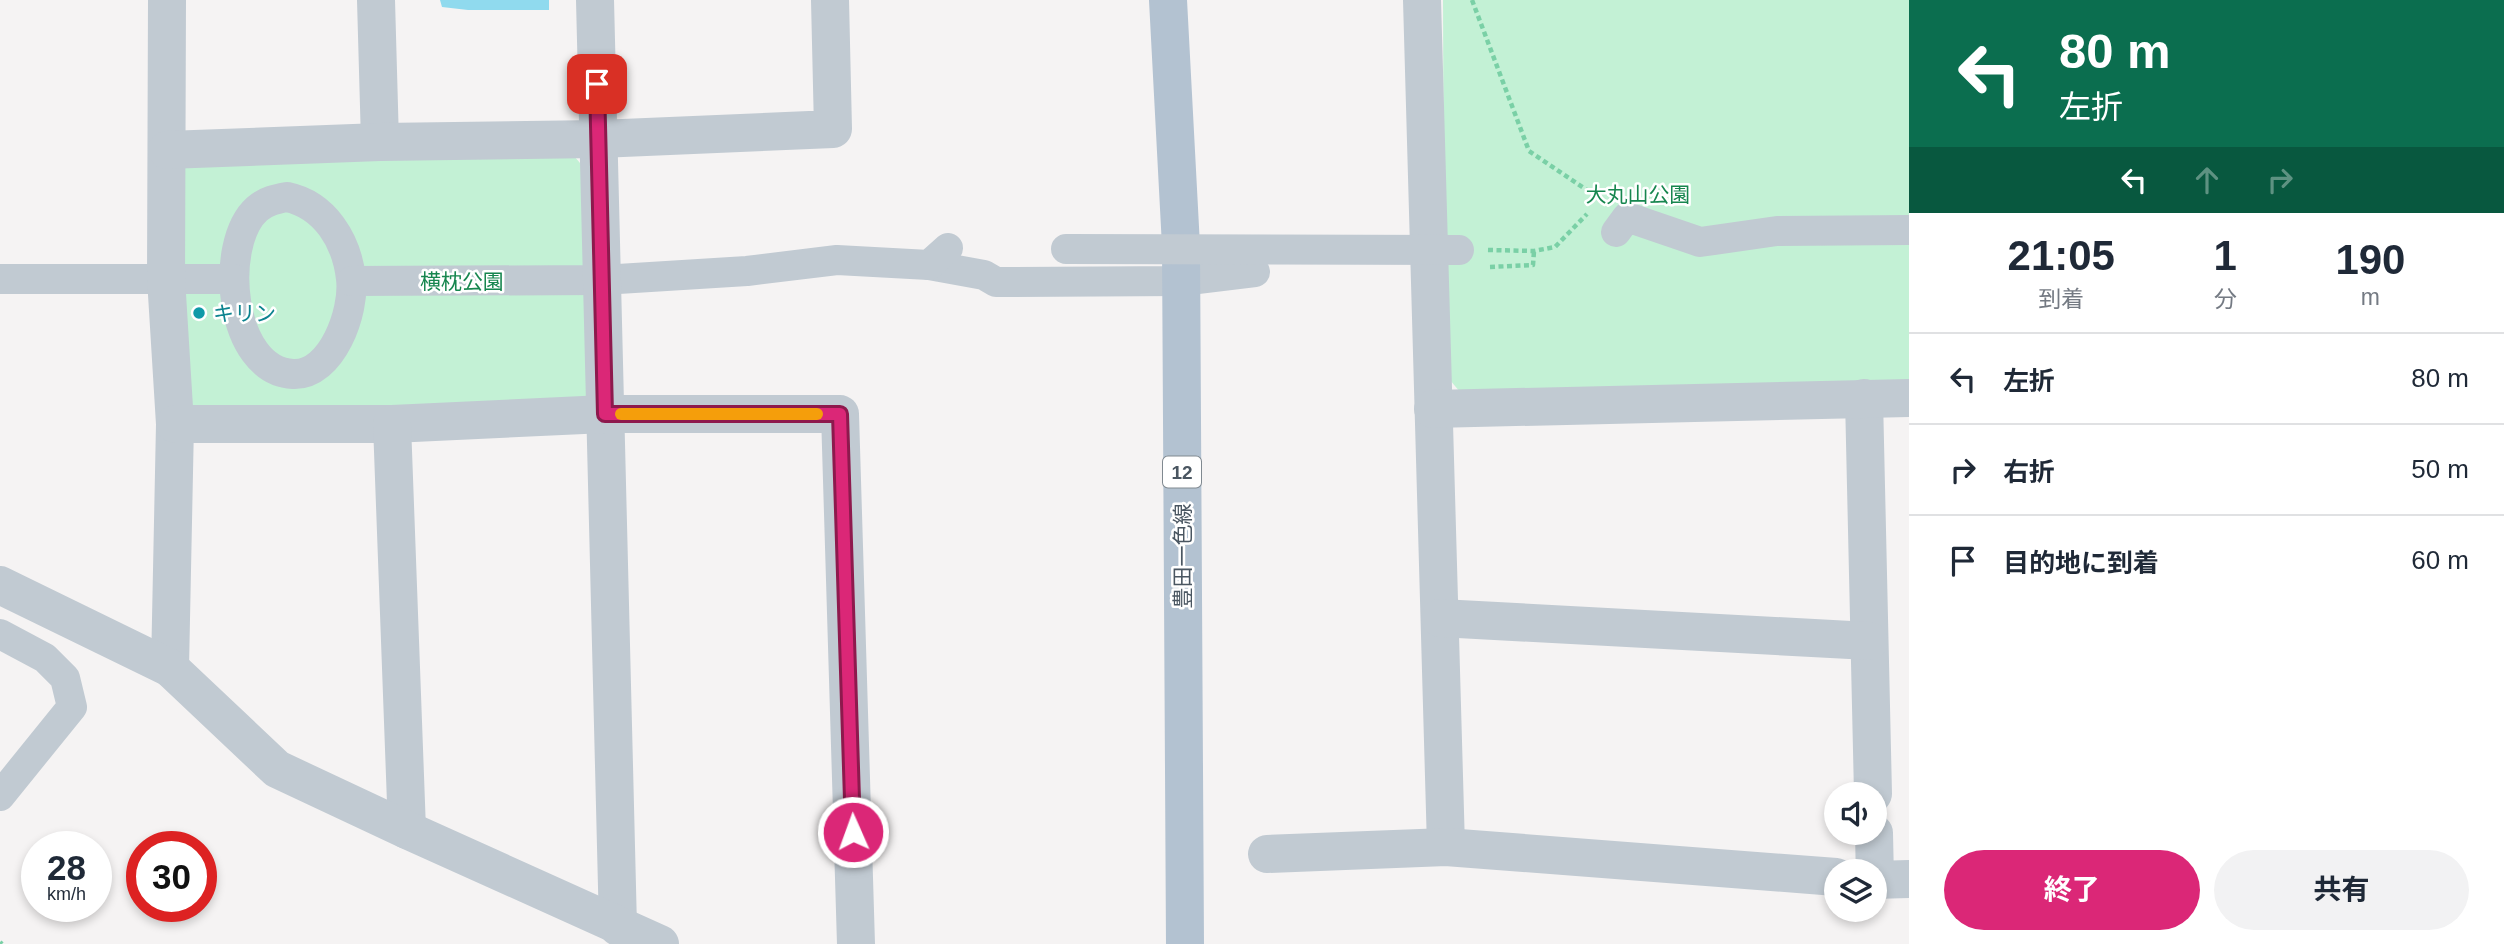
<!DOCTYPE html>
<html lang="ja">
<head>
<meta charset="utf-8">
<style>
  body { margin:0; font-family:Arial,"Noto Sans JP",sans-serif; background:#f2f2f3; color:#1f2937; height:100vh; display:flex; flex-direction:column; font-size:26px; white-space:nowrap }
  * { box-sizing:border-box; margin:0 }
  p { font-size:23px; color:#747a83 }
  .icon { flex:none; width:38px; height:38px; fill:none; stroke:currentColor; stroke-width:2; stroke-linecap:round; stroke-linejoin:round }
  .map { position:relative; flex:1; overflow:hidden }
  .drawer { display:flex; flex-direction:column; background:#fff; width:595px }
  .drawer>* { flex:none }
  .hud { background:#0b6e4f; color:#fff; overflow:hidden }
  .fabs { position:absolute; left:1824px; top:782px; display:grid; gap:14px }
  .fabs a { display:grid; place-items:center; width:63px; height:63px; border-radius:50%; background:#fff; box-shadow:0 4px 10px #0003; font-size:35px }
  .speed { position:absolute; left:21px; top:831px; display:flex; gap:14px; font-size:35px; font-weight:700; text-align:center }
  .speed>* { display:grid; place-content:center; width:91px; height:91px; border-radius:50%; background:#fff; box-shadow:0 4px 10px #0003; line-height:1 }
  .speed small { font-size:18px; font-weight:400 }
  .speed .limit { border:10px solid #d22; background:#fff; color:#111 }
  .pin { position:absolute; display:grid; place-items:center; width:60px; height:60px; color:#fff; margin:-30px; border-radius:14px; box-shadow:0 4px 10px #0006 }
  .me { position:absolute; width:77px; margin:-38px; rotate:358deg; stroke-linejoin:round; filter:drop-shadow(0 0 5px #0008) }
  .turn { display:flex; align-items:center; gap:24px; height:147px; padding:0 35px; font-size:32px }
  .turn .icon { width:91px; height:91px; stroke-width:2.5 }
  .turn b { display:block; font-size:49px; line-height:60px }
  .lanes { display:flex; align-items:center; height:66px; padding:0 35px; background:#0003; justify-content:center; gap:35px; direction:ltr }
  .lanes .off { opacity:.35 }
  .eta { display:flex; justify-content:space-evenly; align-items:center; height:119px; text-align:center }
  .eta b { font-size:42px; font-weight:700; line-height:49px }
  .primary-button { display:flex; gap:14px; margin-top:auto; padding:14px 35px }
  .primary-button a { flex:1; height:80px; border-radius:42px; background:#db2777; color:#fff; font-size:28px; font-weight:700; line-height:80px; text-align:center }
  .primary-button a+a { background:#f2f2f3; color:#1f2937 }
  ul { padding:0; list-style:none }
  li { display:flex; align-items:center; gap:21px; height:91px; padding:0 35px; border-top:2px solid #e0e1e3 }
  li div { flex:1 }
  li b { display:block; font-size:26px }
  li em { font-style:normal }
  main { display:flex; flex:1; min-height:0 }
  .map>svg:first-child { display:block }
  .green { fill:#c3f1d5 }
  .water { fill:#90daee }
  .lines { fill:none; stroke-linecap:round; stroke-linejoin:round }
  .path { stroke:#7ad0a6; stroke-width:4.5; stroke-dasharray:5 3.5; stroke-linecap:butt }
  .pedestrian { stroke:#c1cad2; stroke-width:30 }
  .minor { stroke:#c1cad2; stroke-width:38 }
  .primary { stroke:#b3c2d1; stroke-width:38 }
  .pedestrian-bridge { stroke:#c1cad2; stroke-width:30 }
  .route-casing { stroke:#8e194d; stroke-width:18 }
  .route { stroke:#db2777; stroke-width:12 }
  .slow { stroke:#f59e0b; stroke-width:12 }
  .culture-dot { fill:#0f9aa8; stroke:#fff; stroke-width:2.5 }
  .labels { text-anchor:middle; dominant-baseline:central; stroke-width:5; stroke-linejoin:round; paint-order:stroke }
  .shield { fill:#fff; stroke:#808990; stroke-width:2 }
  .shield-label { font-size:19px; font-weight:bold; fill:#4a5661 }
  .park-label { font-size:21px; fill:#17864f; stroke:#fff }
  .culture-label { font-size:21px; fill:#0d838f; stroke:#fff; text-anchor:start }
  .street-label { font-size:21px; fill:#4a5661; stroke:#fff }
</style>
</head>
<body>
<main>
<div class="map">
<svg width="1909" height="944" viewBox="0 0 1909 944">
  <rect width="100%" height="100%" fill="#f5f3f3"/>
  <!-- green -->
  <g class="green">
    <path d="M1443 0H1909V381L1460 392 1450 380 1444 257Z"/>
    <path d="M574 156 586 170 591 391 580 403 195 408 185 399 181 172 188 163Z"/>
  </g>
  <!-- water -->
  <path class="water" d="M440 0H549V10H468L442 7Z"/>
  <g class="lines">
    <!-- path -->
    <g class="path">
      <path d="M1472 0 1529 151 1600 199"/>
      <path d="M1488 250 1534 251 1555 247 1587 214"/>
      <path d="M1490 267 1533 265 1534 251"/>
      <path d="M0 942 2 944"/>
    </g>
    <!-- pedestrian -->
    <g class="pedestrian">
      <path d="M287 197C325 205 347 241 351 279 355 311 332 376 293 374 229 371 218 244 257 209 266 201 276 199 287 197Z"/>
      <path d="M1616 232 1627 217 1700 242 1777 231 1909 230"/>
      <path d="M929 265 984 275 996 282 1181 281 1255 272"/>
      <path d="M0 279H234"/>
      <path d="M352 281 602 280 747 271 837 260 929 265 948 248"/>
      <path d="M0 634 45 658 65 678 72 707 0 796"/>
    </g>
    <!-- minor -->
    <g class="minor">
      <path d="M167 0 166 278 175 424 170 668"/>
      <path d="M376 0 380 142"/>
      <path d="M595 0 618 927"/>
      <path d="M1422 0 1446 847"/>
      <path d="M167 150 380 142 599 139 833 129 830 0"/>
      <path d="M1864 398 1873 794"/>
      <path d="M1433 409 1909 398"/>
      <path d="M175 424H392L605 414H840L856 944"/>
      <path d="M392 424 407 830"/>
      <path d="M0 585 170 668 277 769 407 830 660 944"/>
      <path d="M1440 618 1869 641"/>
      <path d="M1874 833 1875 880"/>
      <path d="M1267 854 1446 847 1836 877"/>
      <path d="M1874 880 1909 879"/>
    </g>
    <!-- primary -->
    <path class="primary" d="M1168 0 1181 246 1185 944"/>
    <!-- pedestrian-bridge -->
    <path class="pedestrian-bridge" d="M1066 249 1459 250"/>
  </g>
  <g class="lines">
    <defs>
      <path id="route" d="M597 84 605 414H840L853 832"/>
    </defs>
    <!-- route casing -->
    <use href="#route" class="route-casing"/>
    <!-- route -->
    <use href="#route" class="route"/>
    <!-- slow -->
    <path class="slow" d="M621 414H817"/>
  </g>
  <!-- markers -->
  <circle class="culture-dot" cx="199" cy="313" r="7"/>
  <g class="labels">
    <!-- shield labels -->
    <rect class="shield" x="1163" y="456.5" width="38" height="31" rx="5"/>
    <g class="shield-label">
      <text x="1182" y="472">12</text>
    </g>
    <!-- park labels -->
    <g class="park-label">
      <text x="1638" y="194">大丸山公園</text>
      <text x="462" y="281">横枕公園</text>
    </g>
    <!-- culture labels -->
    <g class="culture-label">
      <text x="213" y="313">キリン</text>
    </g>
    <!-- street labels -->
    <g class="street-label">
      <text transform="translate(1182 556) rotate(-90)">豊田一色線</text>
    </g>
  </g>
</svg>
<div class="fabs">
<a><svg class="icon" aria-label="sound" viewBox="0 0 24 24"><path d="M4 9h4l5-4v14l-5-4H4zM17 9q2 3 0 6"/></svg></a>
<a><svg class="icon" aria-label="layers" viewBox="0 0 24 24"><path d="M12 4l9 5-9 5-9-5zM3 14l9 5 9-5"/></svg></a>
</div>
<div class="speed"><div>28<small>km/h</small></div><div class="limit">30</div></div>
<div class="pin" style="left:597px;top:84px;background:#d93025"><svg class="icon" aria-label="arrive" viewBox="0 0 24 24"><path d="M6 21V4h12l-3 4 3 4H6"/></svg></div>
<svg class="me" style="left:853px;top:832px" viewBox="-20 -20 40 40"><circle r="17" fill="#db2777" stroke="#fff" stroke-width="3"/><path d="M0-11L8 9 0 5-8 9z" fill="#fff"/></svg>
</div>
<section class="drawer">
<div class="hud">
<div class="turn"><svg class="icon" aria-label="left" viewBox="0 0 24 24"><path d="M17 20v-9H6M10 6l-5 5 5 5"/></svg><div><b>80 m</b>左折</div></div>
<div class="lanes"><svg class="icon" aria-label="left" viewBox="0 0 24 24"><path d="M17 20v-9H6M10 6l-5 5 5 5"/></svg><svg class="icon off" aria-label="ahead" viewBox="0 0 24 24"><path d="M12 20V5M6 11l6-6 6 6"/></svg><svg class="icon off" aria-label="right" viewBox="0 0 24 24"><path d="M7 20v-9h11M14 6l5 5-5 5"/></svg></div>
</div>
<div class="eta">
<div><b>21:05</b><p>到着</p></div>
<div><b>1</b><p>分</p></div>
<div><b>190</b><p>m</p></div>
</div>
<ul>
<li><svg class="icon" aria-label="left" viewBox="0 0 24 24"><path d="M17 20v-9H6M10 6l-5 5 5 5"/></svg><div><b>左折</b></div><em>80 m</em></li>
<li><svg class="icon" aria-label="right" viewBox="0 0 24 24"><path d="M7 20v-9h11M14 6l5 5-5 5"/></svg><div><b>右折</b></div><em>50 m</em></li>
<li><svg class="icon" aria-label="arrive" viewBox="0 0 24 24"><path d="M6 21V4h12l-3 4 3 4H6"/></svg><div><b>目的地に到着</b></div><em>60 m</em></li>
</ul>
<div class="primary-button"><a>終了</a><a>共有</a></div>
</section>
</main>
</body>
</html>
